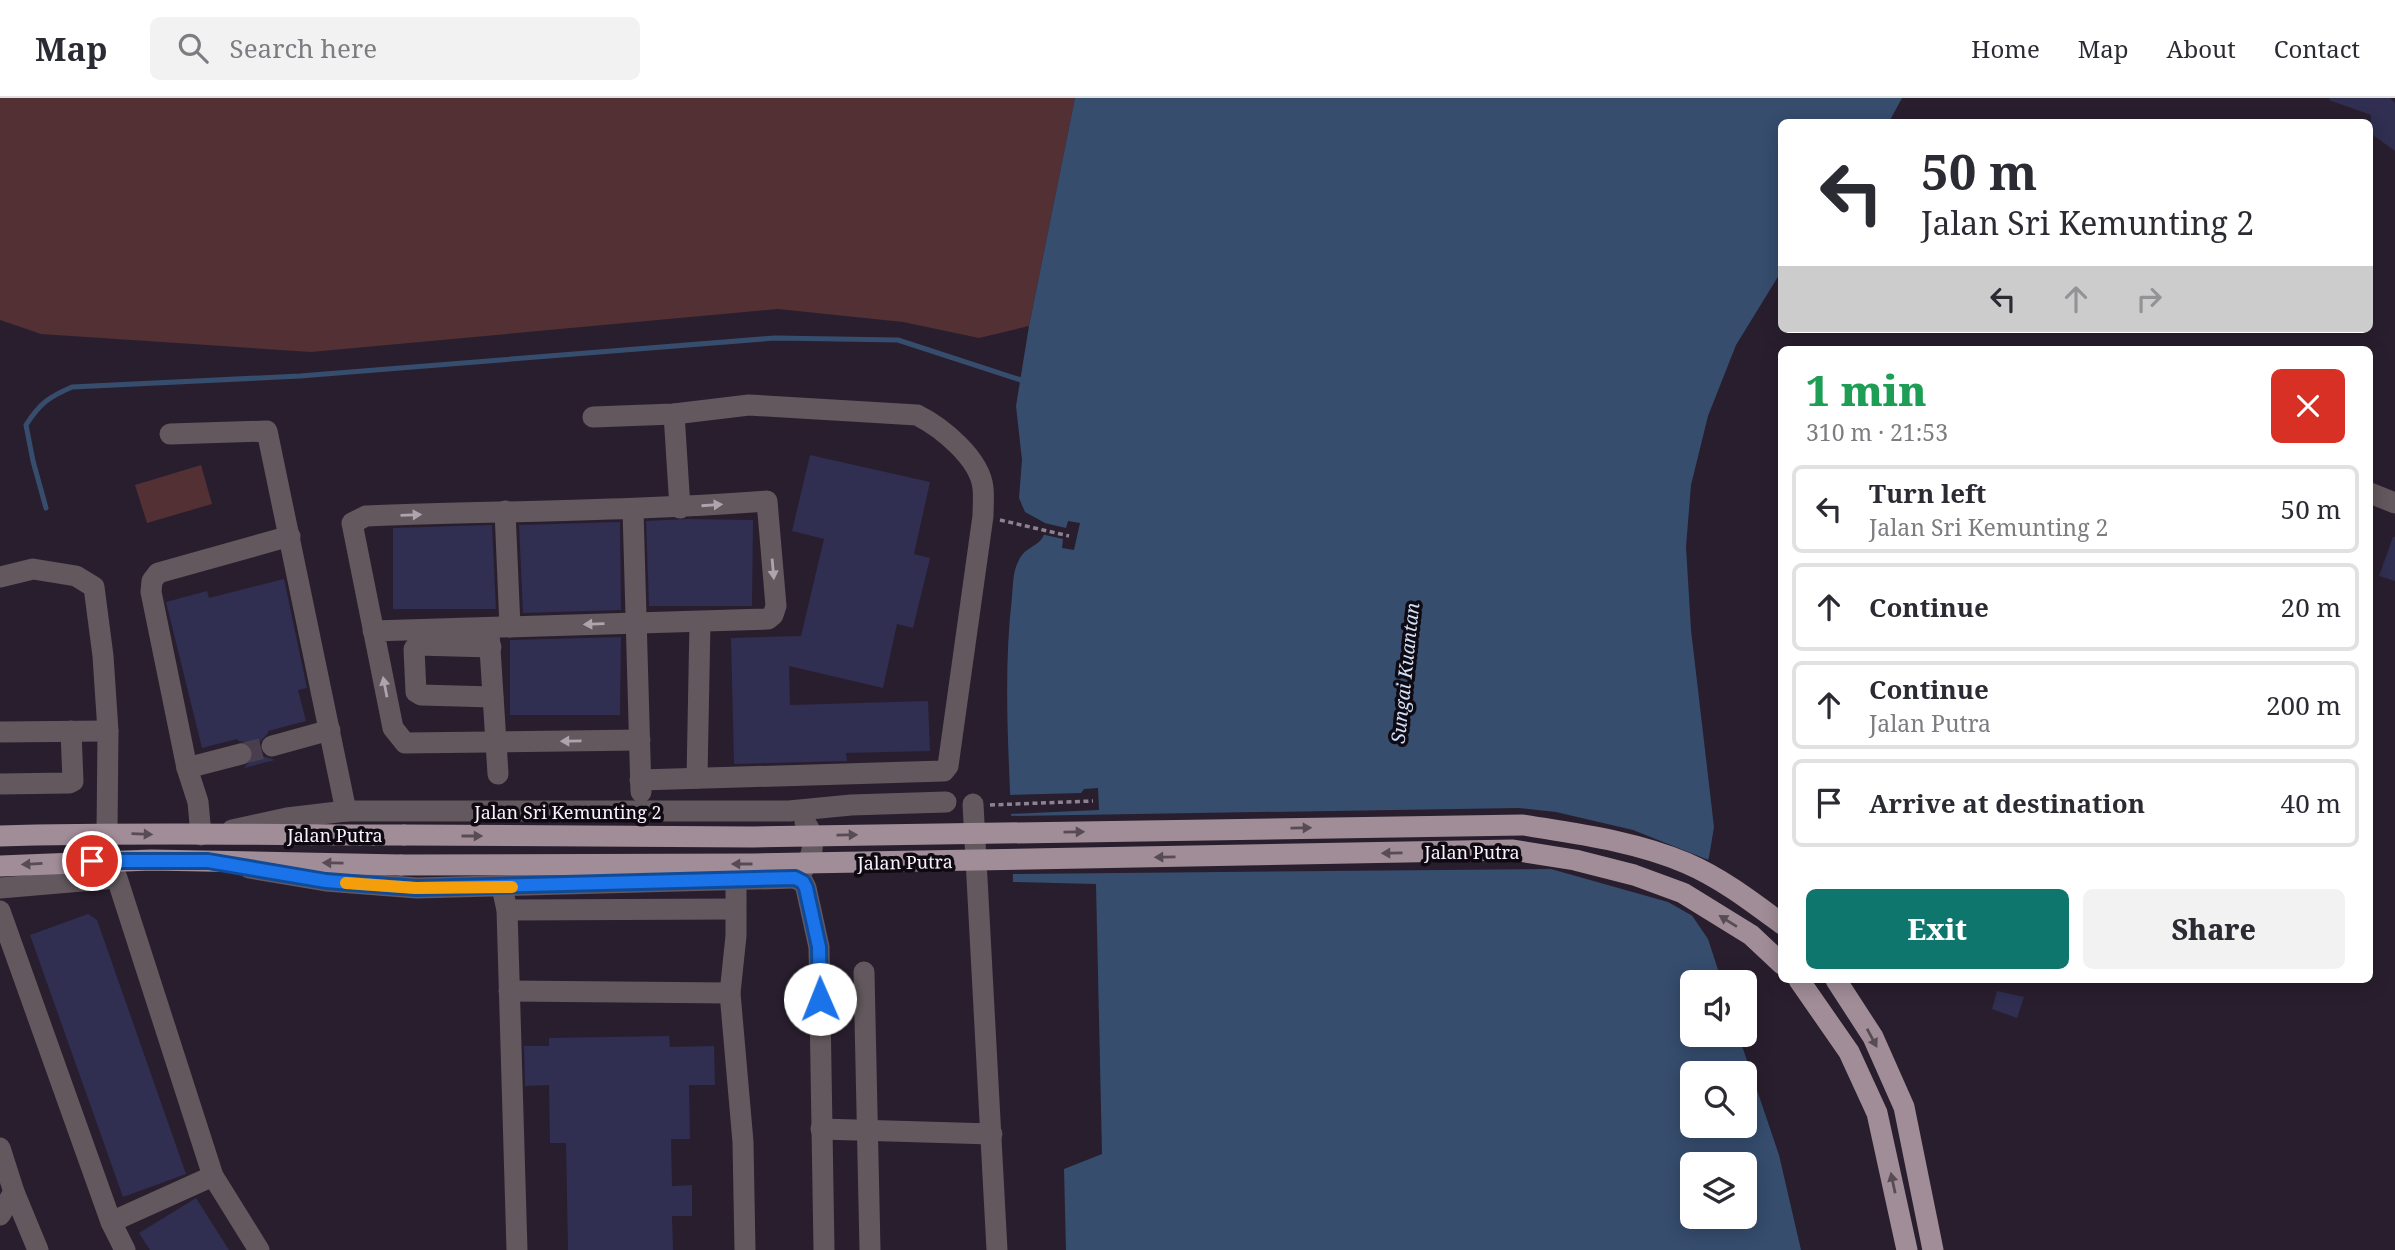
<!DOCTYPE html>
<html lang="en">
<head>
<meta charset="utf-8">
<style>
  body { margin:0; font-family:"Noto Serif",serif; background:#f2f2f3; color:#2b2b33; height:100vh; display:flex; flex-direction:column; font-size:26px; white-space:nowrap }
  * { box-sizing:border-box; margin:0 }
  p { font-size:23px; color:#7c7c81 }
  .icon { flex:none; width:38px; height:38px; fill:none; stroke:currentColor; stroke-width:2; stroke-linecap:round; stroke-linejoin:round }
  .map { position:relative; flex:1; overflow:hidden }
  .panel { position:absolute; left:1778px; top:248px; width:595px; height:637px; display:flex; flex-direction:column; background:#fff; border-radius:10px; box-shadow:0 4px 18px #0003 }
  .panel>* { flex:none }
  .hud { position:absolute; left:1778px; top:21px; width:595px; height:214px; border-radius:10px; box-shadow:0 4px 18px #0003; background:#fff; color:#2b2b33; overflow:hidden }
  .buttons { position:absolute; left:1680px; top:872px; display:grid; gap:14px }
  .buttons a { display:grid; place-items:center; width:77px; height:77px; border-radius:10px; background:#fff; box-shadow:0 4px 18px #0003; font-size:35px }
  .pin { position:absolute; display:grid; place-items:center; width:60px; height:60px; color:#fff; margin:-30px; border:4px solid #fff; border-radius:50%; box-shadow:0 2px 7px #0007 }
  .me { position:absolute; width:77px; margin:-38px; rotate:359deg; stroke-linejoin:round; filter:drop-shadow(0 0 5px #0008) }
  .turn { display:flex; align-items:center; gap:24px; height:147px; padding:0 28px; font-size:32px }
  .turn .icon { width:91px; height:91px; stroke-width:2.5 }
  .turn b { display:block; font-size:49px; line-height:60px }
  .lanes { display:flex; align-items:center; height:66px; padding:0 28px; background:#0003; justify-content:center; gap:35px; direction:ltr }
  .lanes .off { opacity:.35 }
  .round { display:grid; place-items:center; flex:none; width:74px; height:74px; border-radius:10px; background:#f2f2f3 }
  .headline { display:flex; align-items:center; justify-content:space-between; height:119px; padding:0 28px }
  h1 { font-size:42px; font-weight:800; line-height:52px; color:#1e9e55 }
  .action { display:flex; gap:14px; margin-top:auto; padding:14px 28px }
  .action a { flex:1; height:80px; border-radius:10px; background:#0f766e; color:#fff; font-size:28px; font-weight:800; line-height:80px; text-align:center }
  .action a+a { background:#f2f2f3; color:#2b2b33 }
  ul { padding:0; list-style:none }
  li { display:flex; align-items:center; gap:21px; height:88px; margin:0 14px 10px; padding:0 14px; border:4px solid #e1e1e2; border-radius:10px }
  li div { flex:1 }
  li b { display:block; font-size:26px }
  li em { font-style:normal }
  header { display:flex; align-items:center; gap:42px; box-sizing:border-box; height:98px; padding:0 35px; background:#fff; border-bottom:2px solid #e1e1e2 }
  header strong { font-size:33px }
  nav { display:flex; gap:38px; margin-inline-start:auto; font-size:24px }
  .search { width:490px; height:63px; background:#f2f2f3; display:flex; align-items:center; gap:18px; box-sizing:border-box; padding:0 24px; border-radius:10px; color:#7c7c81; font-size:26px }
  .map>svg:first-child { display:block }
  .green { fill:#523034 }
  .water { fill:#364d6e; fill-rule:evenodd }
  .pier { fill:#291e2e }
  .lines { fill:none; stroke-linecap:round; stroke-linejoin:round }
  .stream { stroke:#364d6e; stroke-width:5 }
  .building { fill:#302e51 }
  .minor-tunnel { stroke:#483e4d; stroke-width:21; stroke-dasharray:21 10; stroke-linecap:butt }
  .path { stroke:#8c8290; stroke-width:3.5; stroke-dasharray:5 3.5; stroke-linecap:butt }
  .minor { stroke:#62585d; stroke-width:21 }
  .major { stroke:#a18d98; stroke-width:21 }
  .major-bridge { stroke:#a18d98; stroke-width:21 }
  .oneway { fill:#aea4ad }
  .oneway2 { fill:#584c54 }
  .route-casing { stroke:#114b97; stroke-width:18 }
  .route { stroke:#1a73e8; stroke-width:12 }
  .slow { stroke:#f59e0b; stroke-width:12 }
  .labels { text-anchor:middle; dominant-baseline:central; stroke-width:7; stroke-linejoin:round; paint-order:stroke }
  .street-label { font-size:18px; fill:#f9f1fd; stroke:#0f0a11 }
  .water-label { font-size:19px; font-style:italic; fill:#d1e1f9; stroke:#0f0a11 }
</style>
</head>
<body>
<header>
<strong>Map</strong>
<div class="search"><svg class="icon" aria-label="search" viewBox="0 0 24 24"><circle cx="10" cy="10" r="6"/><path d="M15 15l6 6"/></svg>Search here</div>
<nav><a>Home</a><a>Map</a><a>About</a><a>Contact</a></nav>
</header>
<div class="map">
<svg width="2395" height="1152" viewBox="0 0 2395 1152">
  <rect width="100%" height="100%" fill="#291e2e"/>
  <!-- green -->
  <g class="green">
    <path d="M0 0H1075L1029 228 979 240 903 224 778 211 311 254 41 236 0 222Z"/>
    <path d="M201 367 212 406 147 425 135 387Z"/>
  </g>
  <!-- water -->
  <path class="water" d="M1075 0H1902L1889 24H1782L1781 174 1736 247 1708 318 1691 387 1686 449 1691 532 1714 729 1709 759 1691 816 1708 841 1722 884H1692V936H1738L1779 1057 1801 1152H1066L1064 1071 1102 1056 1096 786 1013 784C1012 690 1001 593 1012 499 1013 487 1013 472 1019 462 1027 445 1047 450 1045 425L1025 414 1019 400 1022 362 1016 308 1029 228ZM1692 975H1745V1027H1692ZM1692 1066H1745V1118H1692Z"/>
  <!-- pier -->
  <g class="pier">
    <path d="M1036 423 1066 430 1068 423 1080 425 1074 452 1062 450 1063 441 1041 436 1042 427Z"/>
    <path d="M1098 690 1099 712 1009 716 1008 697 1081 695 1084 691Z"/>
    <path d="M1519 710 1556 714 1633 732 1711 763 1695 803V815L1698 821 1668 804 1551 771 1010 776 1009 718Z"/>
  </g>
  <g class="lines">
    <!-- stream -->
    <path class="stream" d="M46 410 33 363 26 327C40 305 49 299 72 289L300 278 775 240 898 242 1021 282"/>
  </g>
  <!-- building -->
  <g class="building">
    <path d="M2330 0H2390L2395 5V53L2370 35 2371 17 2329 2Z"/>
    <path d="M810 357 930 384 914 456 930 460 913 530 897 526 883 590 789 568 790 607 928 603 930 653 846 655 847 663 734 666 731 540 801 538 824 441 792 433Z"/>
    <path d="M687 421 753 422 752 508H649L646 423Z"/>
    <path d="M620 424 621 512 523 515 519 427Z"/>
    <path d="M492 427 496 511H393V430Z"/>
    <path d="M2393 439H2395V483L2379 478Z"/>
    <path d="M284 481 307 590 298 592 306 623 268 633V635L260 644 259 651 263 658 275 662 244 670 254 659 251 647 245 644 238 643 237 641 202 650 166 504 207 493 209 500Z"/>
    <path d="M621 539 620 617H510V542Z"/>
    <path d="M88 816 97 822 186 1076 123 1099 30 837Z"/>
    <path d="M1997 893 2024 899 2017 920 1992 911Z"/>
    <path d="M669 938 670 949 714 948 715 987H689L690 1041H671L672 1088 692 1087V1118H672L673 1152H568L566 1045H550L549 987 525 988 524 948H549V940Z"/>
    <path d="M196 1100 229 1152H150L139 1135Z"/>
  </g>
  <g class="lines">
    <!-- minor-tunnel -->
    <path class="minor-tunnel" d="M241 656 272 648"/>
    <!-- path -->
    <g class="path">
      <path d="M1000 422 1069 438"/>
      <path d="M990 707 1093 703"/>
    </g>
    <!-- minor -->
    <g class="minor">
      <path d="M674 316 680 410"/>
      <path d="M593 319 674 316 749 307 917 317C941 329 980 360 983 390 984 399 983 409 983 418L948 668 944 673 640 682"/>
      <path d="M170 336 267 333 346 713"/>
      <path d="M2370 395 2395 405"/>
      <path d="M633 412 641 694"/>
      <path d="M505 413 510 529"/>
      <path d="M0 479 33 471 76 478 94 489 103 558 108 633 107 735"/>
      <path d="M373 533 768 521 773 517 776 508 767 403C634 413 500 413 366 418L352 425 393 630 405 645 640 642"/>
      <path d="M489 535 498 676"/>
      <path d="M491 549 417 547 414 551 416 594 421 597 493 599"/>
      <path d="M0 634 108 633"/>
      <path d="M272 648 330 632"/>
      <path d="M241 656 187 670 151 494 152 483 158 475 290 438"/>
      <path d="M187 670 198 704 201 737"/>
      <path d="M697 680 700 524"/>
      <path d="M0 686 69 685 73 683 71 633"/>
      <path d="M973 706 997 1152"/>
      <path d="M232 732 287 720 346 713H789L851 707 946 704"/>
      <path d="M249 770 326 783 417 790 795 780C812 765 819 744 805 724"/>
      <path d="M795 780 803 784 806 790 819 849 824 1152"/>
      <path d="M736 783V838L730 895 743 1044 745 1152"/>
      <path d="M502 789 507 812 517 1152"/>
      <path d="M0 790 117 780 213 1078 259 1152"/>
      <path d="M507 812 735 811"/>
      <path d="M0 813 111 1124 125 1152"/>
      <path d="M864 874 870 1152"/>
      <path d="M509 893 730 895"/>
      <path d="M821 1031 992 1036"/>
      <path d="M0 1050 14 1094 38 1152"/>
      <path d="M0 1117 14 1094"/>
      <path d="M111 1124 213 1078"/>
    </g>
    <!-- major -->
    <g class="major">
      <path d="M0 738C135 734 269 737 404 737"/>
      <path d="M0 768 151 762 401 767"/>
      <path d="M1799 882 1849 954 1877 1015 1907 1152"/>
      <path d="M1836 882 1873 939 1904 1009 1933 1152"/>
    </g>
    <!-- major-bridge -->
    <g class="major-bridge">
      <path d="M404 737 753 739 1523 727C1578 736 1634 743 1686 765 1721 780 1751 803 1782 826"/>
      <path d="M401 767 754 766 1513 752 1575 762 1634 777 1683 795 1751 837 1782 866"/>
    </g>
  </g>
  <!-- one-way arrows -->
  <defs><path id="oneway-solid" d="M-6-.8H1V-3.2L6.5 0L1 3.2V.8H-6Z" transform="scale(1.75)"/></defs>
  <g class="oneway">
    <use href="#oneway-solid" transform="translate(712 407) rotate(-4)"/>
    <use href="#oneway-solid" transform="translate(411 417) rotate(-2)"/>
    <use href="#oneway-solid" transform="translate(773 471) rotate(85)"/>
    <use href="#oneway-solid" transform="translate(594 526) rotate(178)"/>
    <use href="#oneway-solid" transform="translate(385 589) rotate(-101)"/>
    <use href="#oneway-solid" transform="translate(571 643) rotate(179)"/>
  </g>
  <g class="oneway2">
    <use href="#oneway-solid" transform="translate(1301 730) rotate(-1)"/>
    <use href="#oneway-solid" transform="translate(1074 734) rotate(-1)"/>
    <use href="#oneway-solid" transform="translate(142 736) rotate(2)"/>
    <use href="#oneway-solid" transform="translate(847 737) rotate(-1)"/>
    <use href="#oneway-solid" transform="translate(472 738)"/>
    <use href="#oneway-solid" transform="translate(1392 755) rotate(179)"/>
    <use href="#oneway-solid" transform="translate(1165 759) rotate(179)"/>
    <use href="#oneway-solid" transform="translate(333 765) rotate(-179)"/>
    <use href="#oneway-solid" transform="translate(32 766) rotate(177)"/>
    <use href="#oneway-solid" transform="translate(742 766) rotate(180)"/>
    <use href="#oneway-solid" transform="translate(1728 823) rotate(-148)"/>
    <use href="#oneway-solid" transform="translate(1872 940) rotate(62)"/>
    <use href="#oneway-solid" transform="translate(1893 1085) rotate(-102)"/>
  </g>
  <g class="lines">
    <defs>
      <path id="route" d="M92 763H208L326 783 416 790 795 780 803 784 806 790 819 849 820 901"/>
    </defs>
    <!-- route casing -->
    <use href="#route" class="route-casing"/>
    <!-- route -->
    <use href="#route" class="route"/>
    <!-- slow -->
    <path class="slow" d="M346 785 416 790 512 789"/>
  </g>
  <g class="labels">
    <!-- street labels -->
    <g class="street-label">
      <text x="568" y="714">Jalan Sri Kemunting 2</text>
      <text x="335" y="737">Jalan Putra</text>
      <text x="1472" y="754">Jalan Putra</text>
      <text transform="translate(905 764) rotate(-1)">Jalan Putra</text>
    </g>
    <!-- water labels -->
    <g class="water-label">
      <text transform="translate(1405 575) rotate(-84)">Sungai Kuantan</text>
    </g>
  </g>
</svg>
<div class="buttons">
<a><svg class="icon" aria-label="sound" viewBox="0 0 24 24"><path d="M4 9h4l5-4v14l-5-4H4zM17 9q2 3 0 6"/></svg></a>
<a><svg class="icon" aria-label="search" viewBox="0 0 24 24"><circle cx="10" cy="10" r="6"/><path d="M15 15l6 6"/></svg></a>
<a><svg class="icon" aria-label="layers" viewBox="0 0 24 24"><path d="M12 4l9 5-9 5-9-5zM3 14l9 5 9-5"/></svg></a>
</div>
<div class="pin" style="left:92px;top:763px;background:#d93025"><svg class="icon" aria-label="arrive" viewBox="0 0 24 24"><path d="M6 21V4h12l-3 4 3 4H6"/></svg></div>
<svg class="me" style="left:820px;top:901px" viewBox="-20 -20 40 40"><circle r="19" fill="#fff"/><path d="M0-13L10 11 0 6-10 11z" fill="#1a73e8"/></svg>
<div class="hud">
<div class="turn"><svg class="icon" aria-label="left" viewBox="0 0 24 24"><path d="M17 20v-9H6M10 6l-5 5 5 5"/></svg><div><b>50 m</b>Jalan Sri Kemunting 2</div></div>
<div class="lanes"><svg class="icon" aria-label="left" viewBox="0 0 24 24"><path d="M17 20v-9H6M10 6l-5 5 5 5"/></svg><svg class="icon off" aria-label="ahead" viewBox="0 0 24 24"><path d="M12 20V5M6 11l6-6 6 6"/></svg><svg class="icon off" aria-label="right" viewBox="0 0 24 24"><path d="M7 20v-9h11M14 6l5 5-5 5"/></svg></div>
</div>
<section class="panel">
<div class="headline"><div><h1>1 min</h1><p>310 m · 21:53</p></div><a class="round" style="background:#d93025;color:#fff"><svg class="icon" aria-label="close" viewBox="0 0 24 24"><path d="M6 6l12 12M18 6L6 18"/></svg></a></div>
<ul>
<li><svg class="icon" aria-label="left" viewBox="0 0 24 24"><path d="M17 20v-9H6M10 6l-5 5 5 5"/></svg><div><b>Turn left</b><p>Jalan Sri Kemunting 2</p></div><em>50 m</em></li>
<li><svg class="icon" aria-label="ahead" viewBox="0 0 24 24"><path d="M12 20V5M6 11l6-6 6 6"/></svg><div><b>Continue</b></div><em>20 m</em></li>
<li><svg class="icon" aria-label="ahead" viewBox="0 0 24 24"><path d="M12 20V5M6 11l6-6 6 6"/></svg><div><b>Continue</b><p>Jalan Putra</p></div><em>200 m</em></li>
<li><svg class="icon" aria-label="arrive" viewBox="0 0 24 24"><path d="M6 21V4h12l-3 4 3 4H6"/></svg><div><b>Arrive at destination</b></div><em>40 m</em></li>
</ul>
<div class="action"><a>Exit</a><a>Share</a></div>
</section>
</div>
</body>
</html>
